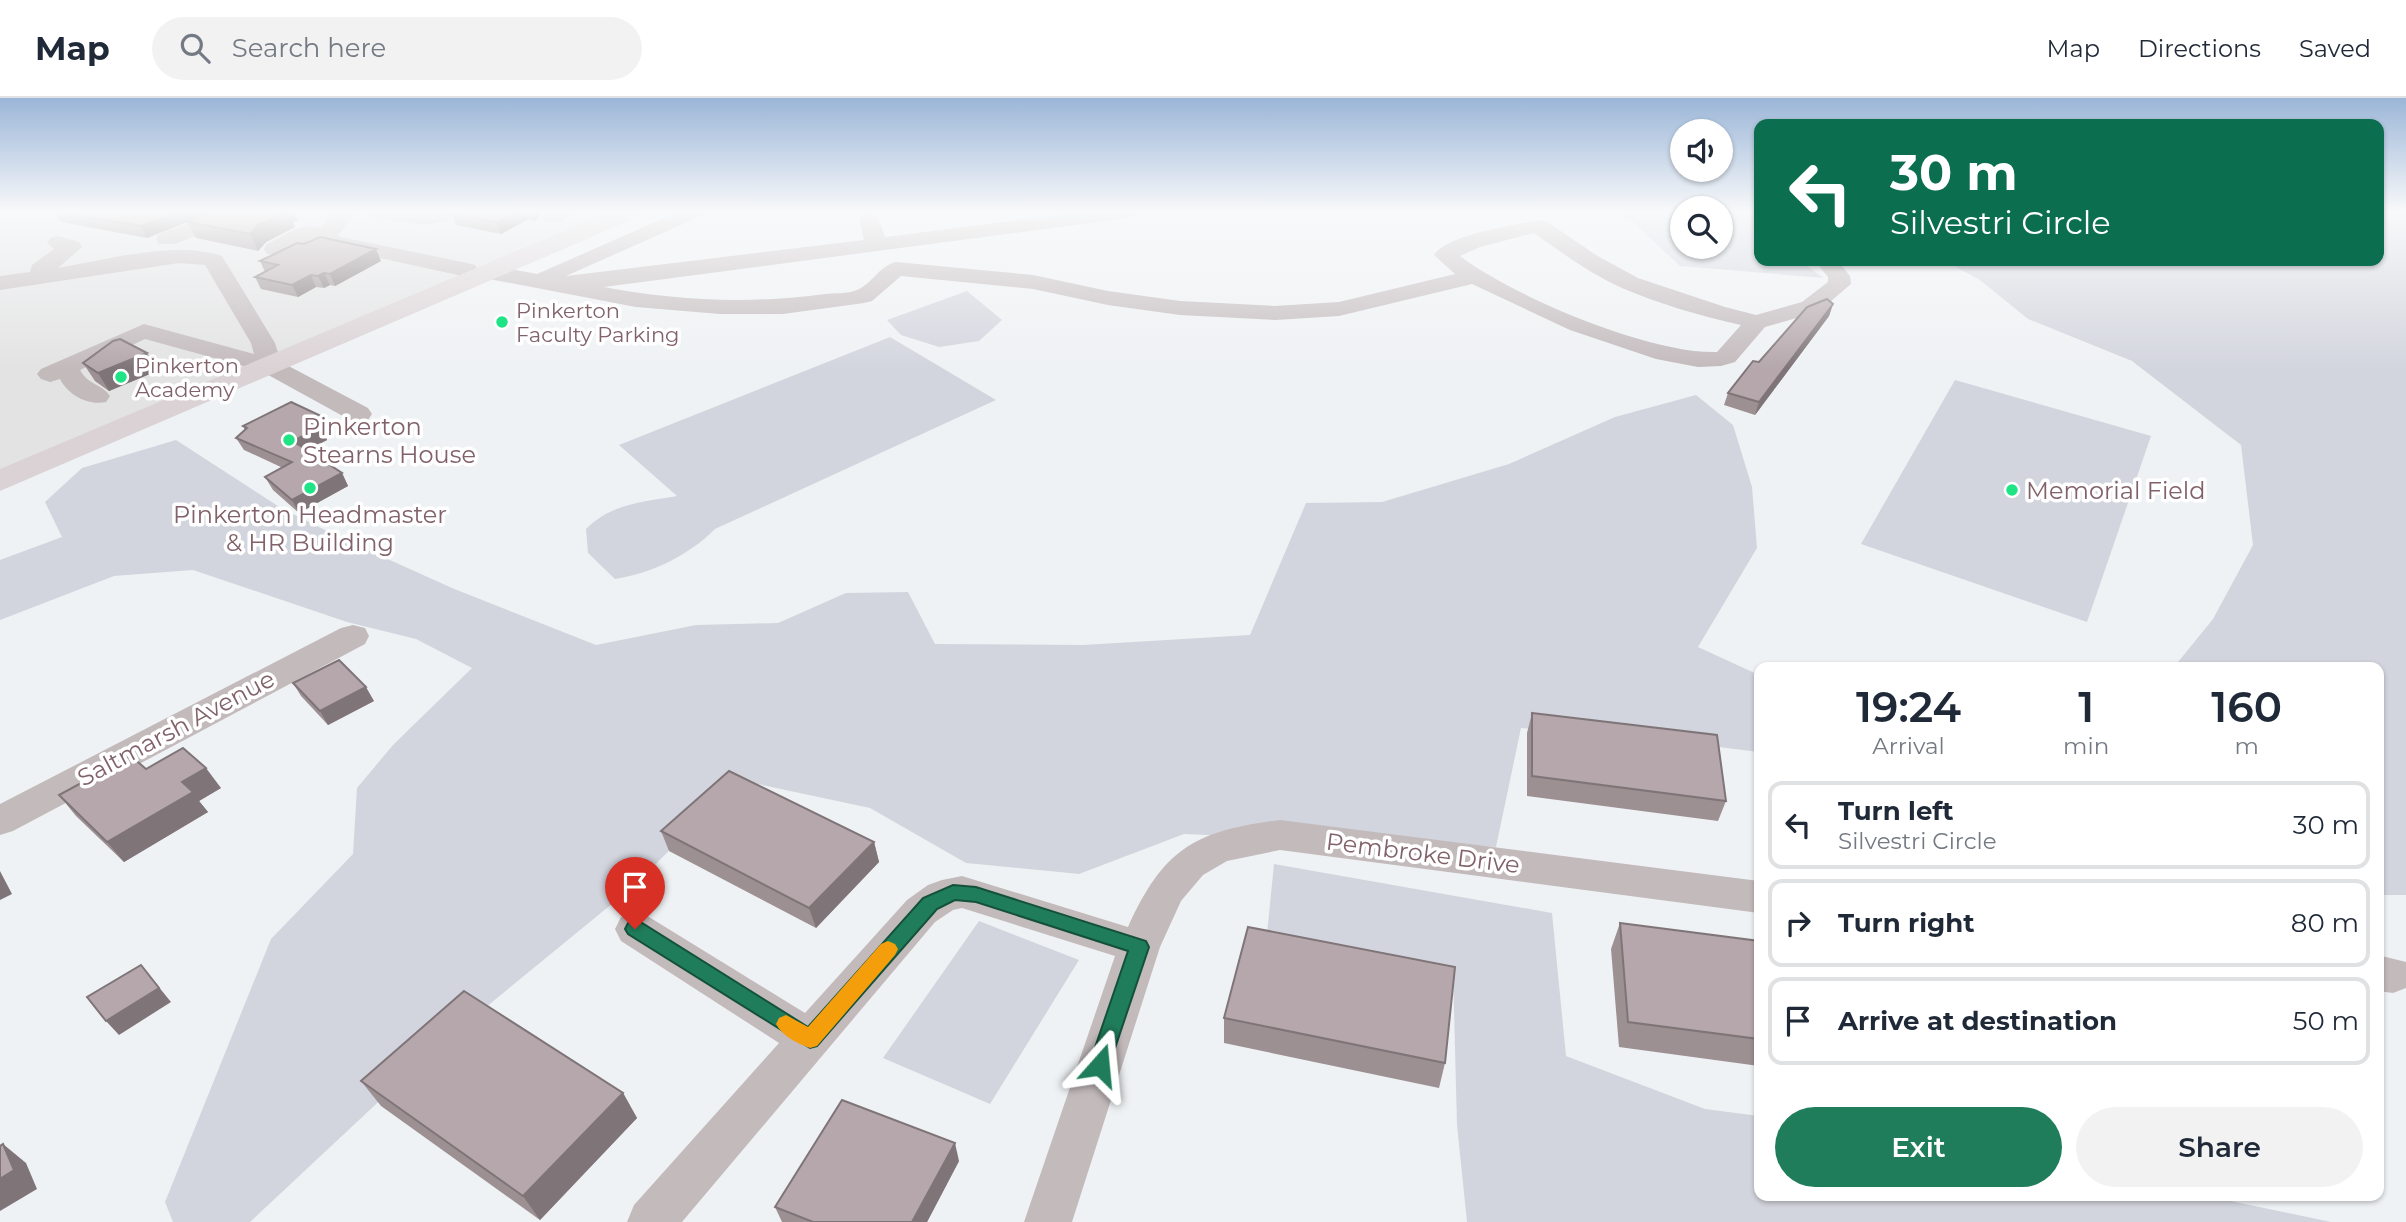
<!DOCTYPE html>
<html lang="en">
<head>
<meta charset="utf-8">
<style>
  body { margin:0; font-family:Montserrat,sans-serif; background:#f2f2f3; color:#1f2937; height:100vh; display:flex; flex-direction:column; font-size:26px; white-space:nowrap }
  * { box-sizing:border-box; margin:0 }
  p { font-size:23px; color:#747a83 }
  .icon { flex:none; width:38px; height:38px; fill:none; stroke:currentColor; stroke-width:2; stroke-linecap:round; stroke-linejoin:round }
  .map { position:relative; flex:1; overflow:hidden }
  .panel { position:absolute; left:1754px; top:564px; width:630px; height:539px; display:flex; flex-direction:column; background:#fff; border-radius:14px; box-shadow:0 2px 5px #0004 }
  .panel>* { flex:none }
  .top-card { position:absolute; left:1754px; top:21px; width:630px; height:147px; border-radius:14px; box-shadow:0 2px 5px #0004; background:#0b6e4f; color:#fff; overflow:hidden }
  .fabs { position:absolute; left:1670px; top:21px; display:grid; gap:14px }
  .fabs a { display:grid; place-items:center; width:63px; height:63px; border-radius:50%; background:#fff; box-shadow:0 2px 5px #0004; font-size:35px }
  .pin { position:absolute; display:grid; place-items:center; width:60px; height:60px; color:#fff; margin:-72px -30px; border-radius:50% 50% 50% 0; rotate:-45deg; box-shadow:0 0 7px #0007 }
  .pin .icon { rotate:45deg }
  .me { position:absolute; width:77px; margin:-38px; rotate:18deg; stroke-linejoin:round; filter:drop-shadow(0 0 5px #0008) }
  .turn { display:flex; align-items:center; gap:24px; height:147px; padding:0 21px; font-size:32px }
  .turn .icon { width:91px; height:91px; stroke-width:2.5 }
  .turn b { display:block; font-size:49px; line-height:60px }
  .eta { display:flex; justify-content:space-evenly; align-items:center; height:119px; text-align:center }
  .eta b { font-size:42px; font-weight:600; line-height:49px }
  .cta { display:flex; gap:14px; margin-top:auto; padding:14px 21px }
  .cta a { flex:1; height:80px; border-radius:42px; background:#1f7d5b; color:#fff; font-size:28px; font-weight:600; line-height:80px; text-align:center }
  .cta a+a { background:#f2f2f3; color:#1f2937 }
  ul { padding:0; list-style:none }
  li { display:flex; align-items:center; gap:21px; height:88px; margin:0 14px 10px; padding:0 7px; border:4px solid #e0e1e3; border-radius:14px }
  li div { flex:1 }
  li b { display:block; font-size:26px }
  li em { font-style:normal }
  header { display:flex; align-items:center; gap:42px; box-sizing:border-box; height:98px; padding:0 35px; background:#fff; border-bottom:2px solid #e0e1e3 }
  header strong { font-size:33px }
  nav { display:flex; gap:38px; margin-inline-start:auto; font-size:24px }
  .search { width:490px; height:63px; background:#f2f2f3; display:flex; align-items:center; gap:18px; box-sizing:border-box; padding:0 24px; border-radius:38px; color:#747a83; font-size:26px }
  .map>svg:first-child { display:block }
  .built { fill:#e3e3e4 }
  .green { fill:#d3d5de }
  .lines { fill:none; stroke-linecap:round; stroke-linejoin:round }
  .minor { fill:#c3babc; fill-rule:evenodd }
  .major { fill:#dbd2d5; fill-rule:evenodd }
  .wall { fill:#9c9093 }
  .shaded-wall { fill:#7f7578 }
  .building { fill:#b5a7ab; stroke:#7f7578; stroke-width:2 }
  .route { fill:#1f7d5b; stroke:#14513b; stroke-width:2 }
  .slow { fill:#f59e0b }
  .poi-dot { fill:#1fe486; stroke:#fff; stroke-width:2.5 }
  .labels { text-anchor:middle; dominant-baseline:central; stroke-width:7; stroke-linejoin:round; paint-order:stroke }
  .far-poi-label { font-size:21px; fill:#81626a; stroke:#fff; text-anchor:start }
  .poi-label { font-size:24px; fill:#81626a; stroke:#fff; text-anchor:start }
  .street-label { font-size:24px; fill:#81626a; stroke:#fff }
</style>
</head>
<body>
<header>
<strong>Map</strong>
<div class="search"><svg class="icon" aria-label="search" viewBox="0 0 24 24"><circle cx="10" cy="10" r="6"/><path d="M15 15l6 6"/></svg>Search here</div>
<nav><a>Map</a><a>Directions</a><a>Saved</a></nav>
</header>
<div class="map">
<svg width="2406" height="1124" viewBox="0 0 2406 1124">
  <rect width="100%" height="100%" fill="#eff2f4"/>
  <!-- built -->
  <path class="built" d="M0 114H629L0 383Z"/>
  <!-- green -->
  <g class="green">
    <path d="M1613 114H1682V149H1720V114H1757L1759 163H1800L1824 180 1680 168 1632 123Z"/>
    <path d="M2378 114H2406V797H2378V569H2174L2213 521 2253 447 2241 347 2132 263 2028 221 1980 182 1945 163H2378Z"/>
    <path d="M967 193 1002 222 979 243 939 249 901 237 887 222Z"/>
    <path d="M890 239 996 302 715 431C688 458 652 475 615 481L588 455 586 431C612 405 643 404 677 398L619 347Z"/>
    <path d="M1955 282 2151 338 2087 524 1861 446Z"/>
    <path d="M1696 297 1733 327 1752 389 1757 450 1698 549 1759 577V654L1662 642 1521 630 1496 749 1184 736 1079 776 966 765 870 710 739 682 635 787 436 950 250 1124H173L165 1104 271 841 353 756 357 690 393 647 472 570 416 541 347 524 193 472 114 478 0 522V462L62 439 45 404 82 370 176 342 281 410 341 440 452 490 596 547 696 527 778 525 846 495 908 494 935 546 1083 547 1250 537 1306 405 1382 404 1509 366 1615 319Z"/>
    <path d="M1274 766 1552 815 1566 958 1705 1011 1759 1018V1097H2202L2331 1124H1467L1457 1027 1453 874 1267 836Z"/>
    <path d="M979 823 1079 862 990 1006 883 960Z"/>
  </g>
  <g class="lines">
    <!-- minor -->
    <g class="minor">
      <path d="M218 114H246L243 118 175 146H159L156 141 159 136Z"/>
      <path d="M335 114H356L338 137 341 139 467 165 475 167 478 172 475 177 467 179 325 148 308 155 300 153 297 148 283 156H267L264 151 267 146C284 138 302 123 321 130Z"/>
      <path d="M368 114H469L466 118 424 127 378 120 371 118Z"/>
      <path d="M572 114C566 123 556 126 546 123L542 119 547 114Z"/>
      <path d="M678 114H704L701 118 566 178 864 142 859 120 863 116H877L885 139 1083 114H1138L1135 118 1128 120 604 189C676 203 752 206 825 196 834 195 848 196 857 192 872 186 879 168 896 164L1033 177 1108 193 1180 203 1275 208 1339 204 1455 176 1434 157C1448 136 1513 128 1538 122L1546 123 1596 157 1638 180 1725 209 1756 217 1802 204 1828 184V179L1815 163H1838L1850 178 1851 186 1818 214 1765 229 1735 264 1721 268 1698 269 1656 261 1570 232 1472 186 1339 218 1275 222 1180 217 1108 207 1033 191 901 178 872 203 864 205 783 216H720L636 209 489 181 481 179 478 174 481 169 489 167 537 176ZM1534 135C1562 155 1591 176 1622 190 1659 206 1701 218 1741 227L1717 254C1650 256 1514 199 1460 158L1480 149Z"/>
      <path d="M58 138 79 144 82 149 58 170C105 162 177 142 222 158L275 245 281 264 368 310 372 316 368 322 359 324 350 322 261 273 145 241 80 272C89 288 101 285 110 298L106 304C88 308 68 297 60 281L50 284 41 281 37 276 41 271 144 226 254 256 251 245 205 167 179 165 0 192V178L30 174 32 167 54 151 47 145 50 140Z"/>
      <path d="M353 527 365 530 369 538 365 546 13 733 0 737V706L341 530Z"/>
      <path d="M1280 722 1759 783V815L1280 752 1227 763 1203 777 1181 803 1160 849 1072 1124H1024L1115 858 962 810 953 812 935 824 682 1124H627L634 1107 779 945 621 843 615 831 621 819 635 814 649 819 805 915 907 802 928 787 942 782 962 778 1128 829C1164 750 1195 733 1280 722Z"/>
      <path d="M2378 857 2406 864V890L2393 895 2378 893Z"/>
    </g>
    <!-- major -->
    <path class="major" d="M609 114H641L638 119 0 393V371Z"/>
  </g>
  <!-- wall -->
  <g class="wall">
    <path d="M55 114H212L147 140 61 124Z"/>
    <path d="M457 114H544L535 123 527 122 501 136 456 127 452 116Z"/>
    <path d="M298 122 293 124 295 129 266 144 258 153 196 140 187 124Z"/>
    <path d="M260 163H381L335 188 330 187 324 190 316 189 298 199 261 191 255 179 265 174Z"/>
    <path d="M1833 206 1829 218 1755 317 1724 307 1728 295 1759 264Z"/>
    <path d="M83 265 157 273 109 293 95 283Z"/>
    <path d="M243 328 326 330 322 332 327 342 307 352 342 375 348 388 299 415 273 392 265 379 283 370 244 352 236 340 245 332Z"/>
    <path d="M293 585 374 603 328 627 301 598Z"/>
    <path d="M1532 615 1726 703 1718 723 1527 698V635Z"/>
    <path d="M221 690 199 703 208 714 124 764 76 718 59 697Z"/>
    <path d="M661 733 874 744 879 764 816 830 669 753Z"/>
    <path d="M1620 825 1759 843V968L1619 949 1611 851Z"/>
    <path d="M1224 920 1445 965 1439 990 1224 945Z"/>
    <path d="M361 983 623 995 637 1020 540 1122 381 1008Z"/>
    <path d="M959 1063 927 1124H782L775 1109Z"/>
  </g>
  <!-- shaded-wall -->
  <g class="shaded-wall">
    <path d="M178 114H212L147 140 141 128Z"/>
    <path d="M280 114H293L298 122 293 124 295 129 266 144 258 153 250 136 258 127Z"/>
    <path d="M518 114H524L527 122 501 136 497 124Z"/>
    <path d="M532 114H544L535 123Z"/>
    <path d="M376 151 381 163 335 188 330 176Z"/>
    <path d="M324 175 330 187 324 190 318 178Z"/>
    <path d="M311 177 316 189 298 199 292 187Z"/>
    <path d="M1833 206 1829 218 1755 317 1759 304Z"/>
    <path d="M147 255 157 273 109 293 98 275Z"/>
    <path d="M319 317 326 330 322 332 327 342 300 356 293 343 308 323Z"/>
    <path d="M342 375 348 388 299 415 292 402Z"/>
    <path d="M366 589 374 603 328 627 320 613Z"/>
    <path d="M206 670 221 690 199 703 208 714 124 764 107 744 182 684Z"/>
    <path d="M874 744 879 764 816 830 809 810Z"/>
    <path d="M0 773 12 796 0 802Z"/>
    <path d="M141 867 171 904 119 937 106 923Z"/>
    <path d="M623 995 637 1020 540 1122 523 1098Z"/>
    <path d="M955 1045 959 1063 927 1124H912Z"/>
    <path d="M3 1046 26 1065 37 1091 0 1113V1081Z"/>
  </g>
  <!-- building -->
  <g class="building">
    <path d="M56 114H178L141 128Z"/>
    <path d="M212 114H285L258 127 250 136 187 124Z"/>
    <path d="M457 114H518L497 124 452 116Z"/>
    <path d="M320 139 376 151 330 176 324 175 318 178 311 177 292 187 255 179 278 167 260 163 297 145 304 146Z"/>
    <path d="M1827 201 1833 206 1759 304 1728 295 1753 263 1759 264 1807 209Z"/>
    <path d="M120 241 147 255 98 275 83 265 113 243Z"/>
    <path d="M291 304 319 317 308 323 320 329 293 343 342 375 292 402 265 379 292 364 236 340 247 330 243 328Z"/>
    <path d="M339 562 366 589 320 613 293 585Z"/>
    <path d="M1532 615 1717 637 1726 703 1532 678Z"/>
    <path d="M183 650 206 670 182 684 193 694 107 744 59 697 131 658 146 671Z"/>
    <path d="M729 673 874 744 809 810 661 733Z"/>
    <path d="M1620 825 1759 843V941L1628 924Z"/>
    <path d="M1248 829 1455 869 1445 965 1224 920Z"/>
    <path d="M141 867 159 890 106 923 87 899Z"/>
    <path d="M464 893 623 995 523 1098 361 983Z"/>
    <path d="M842 1002 955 1045 912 1124H813L775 1109Z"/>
    <path d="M3 1046 14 1072 0 1081V1048Z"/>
  </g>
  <!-- sky -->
  <linearGradient id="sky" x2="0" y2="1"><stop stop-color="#9bb6d8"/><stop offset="0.42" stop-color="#f8f9fa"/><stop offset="1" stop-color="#f8f9fa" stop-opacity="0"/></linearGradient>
  <rect width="2406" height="271" fill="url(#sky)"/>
  <!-- route -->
  <path class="route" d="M953 787 976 789 1146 843 1149 849 1107 974 1100 977 1092 974 1089 967 1128 853 976 804 955 802 937 811 817 948 810 950 628 836 625 831 628 825 635 823 642 825 808 929 923 800Z"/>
  <!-- slow -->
  <path class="slow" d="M888 843 895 846 898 851 895 857 817 948 810 950C798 946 782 938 776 926L779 920 786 917 808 929 881 846Z"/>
  <!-- markers -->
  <g class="poi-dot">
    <circle cx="502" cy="224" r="7"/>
    <circle cx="121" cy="279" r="7"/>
    <circle cx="289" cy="342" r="7"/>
    <circle cx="310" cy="390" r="7"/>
    <circle cx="2012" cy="392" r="7"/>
  </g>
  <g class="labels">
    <!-- far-poi labels -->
    <g class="far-poi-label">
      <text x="516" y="212">Pinkerton<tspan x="516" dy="24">Faculty Parking</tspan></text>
      <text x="135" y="267">Pinkerton<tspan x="135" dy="24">Academy</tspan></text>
    </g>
    <!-- poi labels -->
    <g class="poi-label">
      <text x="303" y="328">Pinkerton<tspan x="303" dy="28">Stearns House</tspan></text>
      <text x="2026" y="392">Memorial Field</text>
      <text x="310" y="416" text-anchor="middle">Pinkerton Headmaster<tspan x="310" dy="28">&amp; HR Building</tspan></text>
    </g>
    <!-- street labels -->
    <g class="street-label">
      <text transform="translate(176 630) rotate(-28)">Saltmarsh Avenue</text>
      <text transform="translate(1423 755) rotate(7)">Pembroke Drive</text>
    </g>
  </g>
</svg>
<div class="fabs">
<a><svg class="icon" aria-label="sound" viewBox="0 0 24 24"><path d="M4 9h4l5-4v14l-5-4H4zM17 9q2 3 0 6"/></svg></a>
<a><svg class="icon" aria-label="search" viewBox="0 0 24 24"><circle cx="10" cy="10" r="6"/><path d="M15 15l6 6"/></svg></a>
</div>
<div class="pin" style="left:635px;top:831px;background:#d93025"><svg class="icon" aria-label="arrive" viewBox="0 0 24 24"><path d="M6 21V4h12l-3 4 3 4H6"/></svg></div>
<svg class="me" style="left:1100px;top:967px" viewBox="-20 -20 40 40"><path d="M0-17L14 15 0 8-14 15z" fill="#1f7d5b" stroke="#fff" stroke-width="4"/></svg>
<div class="top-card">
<div class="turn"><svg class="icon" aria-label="left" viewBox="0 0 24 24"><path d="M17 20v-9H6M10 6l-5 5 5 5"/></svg><div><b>30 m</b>Silvestri Circle</div></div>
</div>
<section class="panel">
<div class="eta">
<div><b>19:24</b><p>Arrival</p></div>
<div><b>1</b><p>min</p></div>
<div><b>160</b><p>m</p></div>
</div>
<ul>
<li><svg class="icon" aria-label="left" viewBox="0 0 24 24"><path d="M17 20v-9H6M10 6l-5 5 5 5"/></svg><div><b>Turn left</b><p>Silvestri Circle</p></div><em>30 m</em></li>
<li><svg class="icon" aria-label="right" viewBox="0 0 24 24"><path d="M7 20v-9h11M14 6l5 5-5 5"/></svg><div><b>Turn right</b></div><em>80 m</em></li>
<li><svg class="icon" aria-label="arrive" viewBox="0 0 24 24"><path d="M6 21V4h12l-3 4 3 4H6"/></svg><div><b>Arrive at destination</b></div><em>50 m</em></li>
</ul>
<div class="cta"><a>Exit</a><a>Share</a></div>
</section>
</div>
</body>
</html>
